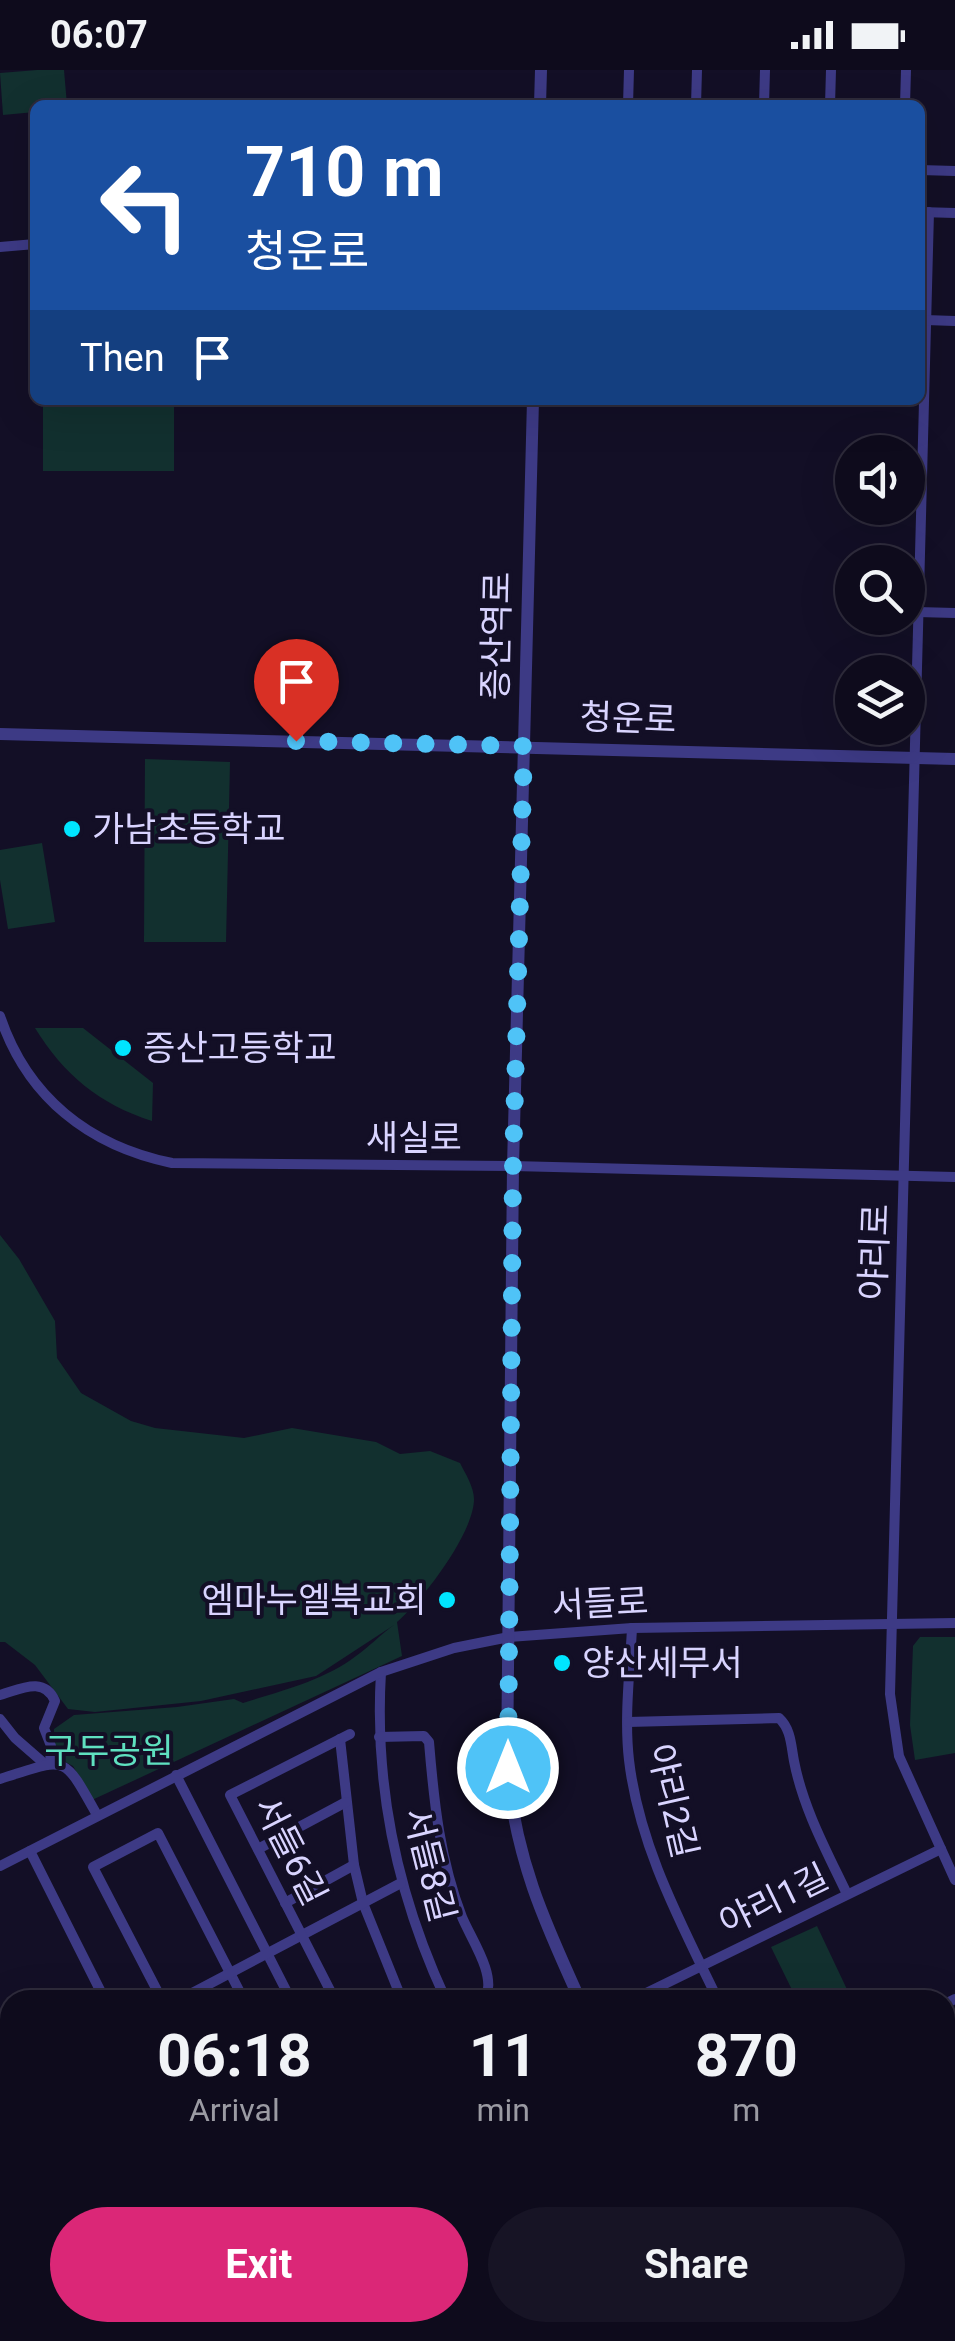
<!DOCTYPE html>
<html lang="en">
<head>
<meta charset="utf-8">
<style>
  body { margin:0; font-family:Roboto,"Noto Sans KR",sans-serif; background:#171425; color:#f1f3f6; height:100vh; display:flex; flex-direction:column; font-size:38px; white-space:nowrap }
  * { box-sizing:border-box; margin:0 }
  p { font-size:32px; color:#9b9ba3 }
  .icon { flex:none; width:55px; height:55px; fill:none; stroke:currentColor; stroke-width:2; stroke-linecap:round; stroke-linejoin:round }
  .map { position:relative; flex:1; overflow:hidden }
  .sheet { position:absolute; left:0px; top:1920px; width:955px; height:352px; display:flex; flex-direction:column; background:#0e0b1c; border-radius:30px 30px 0 0; box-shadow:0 10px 40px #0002,0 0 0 2px #2e2b3b }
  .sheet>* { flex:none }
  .banner { position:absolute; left:30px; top:30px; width:895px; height:305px; border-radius:15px; box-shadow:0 10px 40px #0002,0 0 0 2px #2e2b3b; background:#1a4fa0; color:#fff; overflow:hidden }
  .controls { position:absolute; left:835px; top:365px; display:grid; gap:20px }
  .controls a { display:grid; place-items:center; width:90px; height:90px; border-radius:50%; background:#0e0b1c; box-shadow:0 10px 40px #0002,0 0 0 2px #2e2b3b; font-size:50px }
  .pin { position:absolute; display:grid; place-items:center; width:85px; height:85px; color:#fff; margin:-102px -42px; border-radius:50% 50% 50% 0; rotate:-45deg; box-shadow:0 0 10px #0007 }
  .pin .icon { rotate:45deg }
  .me { position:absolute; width:110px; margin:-55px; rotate:0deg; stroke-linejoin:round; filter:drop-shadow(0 0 8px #0008) }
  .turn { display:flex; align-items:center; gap:35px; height:210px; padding:0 50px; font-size:45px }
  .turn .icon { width:130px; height:130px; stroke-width:2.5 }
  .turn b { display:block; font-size:70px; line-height:85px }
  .then { display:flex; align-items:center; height:95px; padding:0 50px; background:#0003; gap:20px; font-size:38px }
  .eta { display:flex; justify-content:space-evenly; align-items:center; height:170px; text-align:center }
  .eta b { font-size:60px; font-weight:700; line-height:70px }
  .button { display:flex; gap:20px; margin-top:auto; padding:20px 50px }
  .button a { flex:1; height:115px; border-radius:60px; background:#db2777; color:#fff; font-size:40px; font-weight:700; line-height:115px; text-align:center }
  .button a+a { background:#171425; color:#f1f3f6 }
  .status { display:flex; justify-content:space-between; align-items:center; height:70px; padding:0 50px; background:#0e0b1c; direction:ltr }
  .status svg { height:28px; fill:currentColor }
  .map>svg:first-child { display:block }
  .green { fill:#12302f }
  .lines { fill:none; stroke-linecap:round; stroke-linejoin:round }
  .tertiary-tunnel { stroke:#312d47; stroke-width:12; stroke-dasharray:12 6; stroke-linecap:butt }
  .minor { stroke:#3d3a85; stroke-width:10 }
  .tertiary { stroke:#3d3a85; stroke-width:12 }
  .rail { stroke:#00e5ff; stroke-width:2.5; stroke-dasharray:15 12; stroke-linecap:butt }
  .route { stroke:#4fc3f7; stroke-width:18; stroke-dasharray:0 32.4 }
  .poi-dot { fill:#00e5ff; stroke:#130f26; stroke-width:4 }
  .labels { text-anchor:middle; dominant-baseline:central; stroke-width:8; stroke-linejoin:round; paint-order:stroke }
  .street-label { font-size:35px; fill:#d9d4ff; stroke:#130f26 }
  .poi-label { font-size:35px; fill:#d9d4ff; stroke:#130f26; text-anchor:start }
  .park-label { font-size:35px; fill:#5fe0c0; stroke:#130f26 }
</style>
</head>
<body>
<div class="status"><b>06:07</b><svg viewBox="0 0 49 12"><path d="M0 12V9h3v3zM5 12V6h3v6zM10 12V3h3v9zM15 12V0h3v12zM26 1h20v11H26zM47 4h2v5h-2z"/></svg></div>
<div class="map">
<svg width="955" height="2271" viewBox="0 0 955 2271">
  <rect width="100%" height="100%" fill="#130f26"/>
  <!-- green -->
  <g class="green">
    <path d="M37 0H64L67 35H35V42L3 45 0 3Z"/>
    <rect x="43" y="330" width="131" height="71"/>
    <path d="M145 689 230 692 226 872H144Z"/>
    <path d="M42 773 55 852 8 859 0 810V780Z"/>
    <path d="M35 958H83L153 1013 152 1051C99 1034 64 1005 35 958Z"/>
    <path d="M0 1165 19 1189 55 1251 57 1288 81 1323 131 1351 155 1358 244 1368 292 1358 376 1372 400 1384 430 1381 460 1393C465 1403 474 1417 474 1429 474 1463 423 1530 397 1552L402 1586 92 1730 73 1696 54 1686V1659L74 1645 177 1637 234 1629 243 1633C281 1621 325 1610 356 1586 369 1577 380 1565 394 1555L316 1606 201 1631 95 1642 68 1639 35 1595 5 1572H0Z"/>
    <path d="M920 1567H955V1683L915 1690 910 1655 913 1576Z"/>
    <path d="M817 1856 852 1930H797L771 1877Z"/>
  </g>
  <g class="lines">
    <!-- tertiary-tunnel -->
    <path class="tertiary-tunnel" d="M708 2271 725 2262"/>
    <!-- minor -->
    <g class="minor">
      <path d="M628 35 629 0"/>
      <path d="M696 35 697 0"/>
      <path d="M764 35 765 0"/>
      <path d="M830 35 831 0"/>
      <path d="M905 35 906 0"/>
      <path d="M920 100 955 101"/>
      <path d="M920 142 955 143"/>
      <path d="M929 142 890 1624 899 1686 955 1810"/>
      <path d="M0 177 35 174"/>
      <path d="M925 250 955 251"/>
      <path d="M917 542 955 543"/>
      <path d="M0 946C27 1027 89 1076 172 1093L513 1096 955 1107"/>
      <path d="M632 1558C630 1601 624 1647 629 1690 639 1776 681 1853 718 1930"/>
      <path d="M381 1602C374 1718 397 1825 446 1930"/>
      <path d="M0 1625C21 1619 44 1606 55 1631L44 1658 51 1676 50 1694"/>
      <path d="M0 1649 15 1668 46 1695"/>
      <path d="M628 1652 779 1648C791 1659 791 1675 794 1691 803 1738 827 1782 847 1824"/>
      <path d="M379 1667 424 1666 429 1672C434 1733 440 1790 462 1847 471 1869 496 1904 486 1927L480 1930"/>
      <path d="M340 1669 354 1795 363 1833 402 1930"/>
      <path d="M176 1705 291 1930"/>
      <path d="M0 1709C67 1688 62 1682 97 1745"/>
      <path d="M258 1779 346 1732"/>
      <path d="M30 1781 105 1930"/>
      <path d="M0 1796 381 1602 454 1578 509 1567 632 1558 955 1553"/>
      <path d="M285 1833 354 1795"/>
      <path d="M82 1930 100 1921"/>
      <path d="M162 1930 93 1797 158 1763 244 1930"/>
      <path d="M179 1930 401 1813"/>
      <path d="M335 1930 230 1725 350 1664"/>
      <path d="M632 1930 941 1779"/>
      <path d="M945 1934 955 1929"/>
      <path d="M0 1972 10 1967"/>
      <path d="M0 2089 10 2084"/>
      <path d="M0 2148 10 2143"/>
      <path d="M0 2167 10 2186"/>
      <path d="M0 2207 10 2202"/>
      <path d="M0 2252 10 2247"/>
      <path d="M49 2262 54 2271"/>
      <path d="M275 2262 280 2271"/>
      <path d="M322 2262 327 2271"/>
      <path d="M386 2262 390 2271"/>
      <path d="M558 2262 562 2271"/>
      <path d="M604 2262 608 2271"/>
      <path d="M62 2271 78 2262"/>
      <path d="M198 2271 215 2262"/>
      <path d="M297 2271 315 2262"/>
      <path d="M474 2271 488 2262"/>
    </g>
    <!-- tertiary -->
    <g class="tertiary">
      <path d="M540 35 541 0"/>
      <path d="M533 330 513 1096 507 1698C516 1789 543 1849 580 1930"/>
      <path d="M0 664 955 689"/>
      <path d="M945 2140 955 2135"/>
      <path d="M945 2158 955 2153"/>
      <path d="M945 2177 955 2172"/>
      <path d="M665 2271 682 2262"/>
      <path d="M743 2271 762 2262"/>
    </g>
    <!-- rail -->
    <g class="rail">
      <path d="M945 2242 955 2237"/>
      <path d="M887 2271 904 2262"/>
    </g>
  </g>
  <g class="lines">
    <!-- route -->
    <path class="route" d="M296 671 524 676 513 1096 508 1698"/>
  </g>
  <!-- markers -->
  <g class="poi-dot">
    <circle cx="72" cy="759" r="10"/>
    <circle cx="123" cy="978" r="10"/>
    <circle cx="447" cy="1530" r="10"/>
    <circle cx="562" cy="1593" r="10"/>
  </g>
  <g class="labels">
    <!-- street labels -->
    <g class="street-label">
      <text transform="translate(497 566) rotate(-89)">증산역로</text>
      <text transform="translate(628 649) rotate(2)">청운로</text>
      <text x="414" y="1068">새실로</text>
      <text transform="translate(875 1182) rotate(-88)">야리로</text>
      <text transform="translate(600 1534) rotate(-3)">서들로</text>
      <text transform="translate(672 1731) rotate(77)">야리2길</text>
      <text transform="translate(290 1781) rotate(63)">서들6길</text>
      <text transform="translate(429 1795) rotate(76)">서들8길</text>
      <text transform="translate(774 1830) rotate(-26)">야리1길</text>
    </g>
    <!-- poi labels -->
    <g class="poi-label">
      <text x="92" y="759">가남초등학교</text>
      <text x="143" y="978">증산고등학교</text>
      <text x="427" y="1530" text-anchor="end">엠마누엘북교회</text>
      <text x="582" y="1593">양산세무서</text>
    </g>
    <!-- park labels -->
    <g class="park-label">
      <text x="109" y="1681">구두공원</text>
    </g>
  </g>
</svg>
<div class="controls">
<a><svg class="icon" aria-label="sound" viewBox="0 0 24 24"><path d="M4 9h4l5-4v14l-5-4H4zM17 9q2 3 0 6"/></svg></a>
<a><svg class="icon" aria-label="search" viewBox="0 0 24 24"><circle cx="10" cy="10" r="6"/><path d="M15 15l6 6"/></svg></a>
<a><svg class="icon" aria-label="layers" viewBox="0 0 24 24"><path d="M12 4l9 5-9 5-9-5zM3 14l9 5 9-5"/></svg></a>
</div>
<div class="pin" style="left:296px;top:671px;background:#d93025"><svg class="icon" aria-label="arrive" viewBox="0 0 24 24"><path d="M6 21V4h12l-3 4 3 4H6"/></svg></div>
<svg class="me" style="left:508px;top:1698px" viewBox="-20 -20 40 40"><circle r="17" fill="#4fc3f7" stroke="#fff" stroke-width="3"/><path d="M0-11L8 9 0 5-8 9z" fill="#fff"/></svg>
<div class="banner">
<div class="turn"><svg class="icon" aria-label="left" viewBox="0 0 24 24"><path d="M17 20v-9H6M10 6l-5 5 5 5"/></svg><div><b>710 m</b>청운로</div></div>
<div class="then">Then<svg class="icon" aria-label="arrive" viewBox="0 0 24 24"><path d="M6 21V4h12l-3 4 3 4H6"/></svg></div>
</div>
<section class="sheet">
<div class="eta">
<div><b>06:18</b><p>Arrival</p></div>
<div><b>11</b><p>min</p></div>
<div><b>870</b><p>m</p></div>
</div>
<div class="button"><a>Exit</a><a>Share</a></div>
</section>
</div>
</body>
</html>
